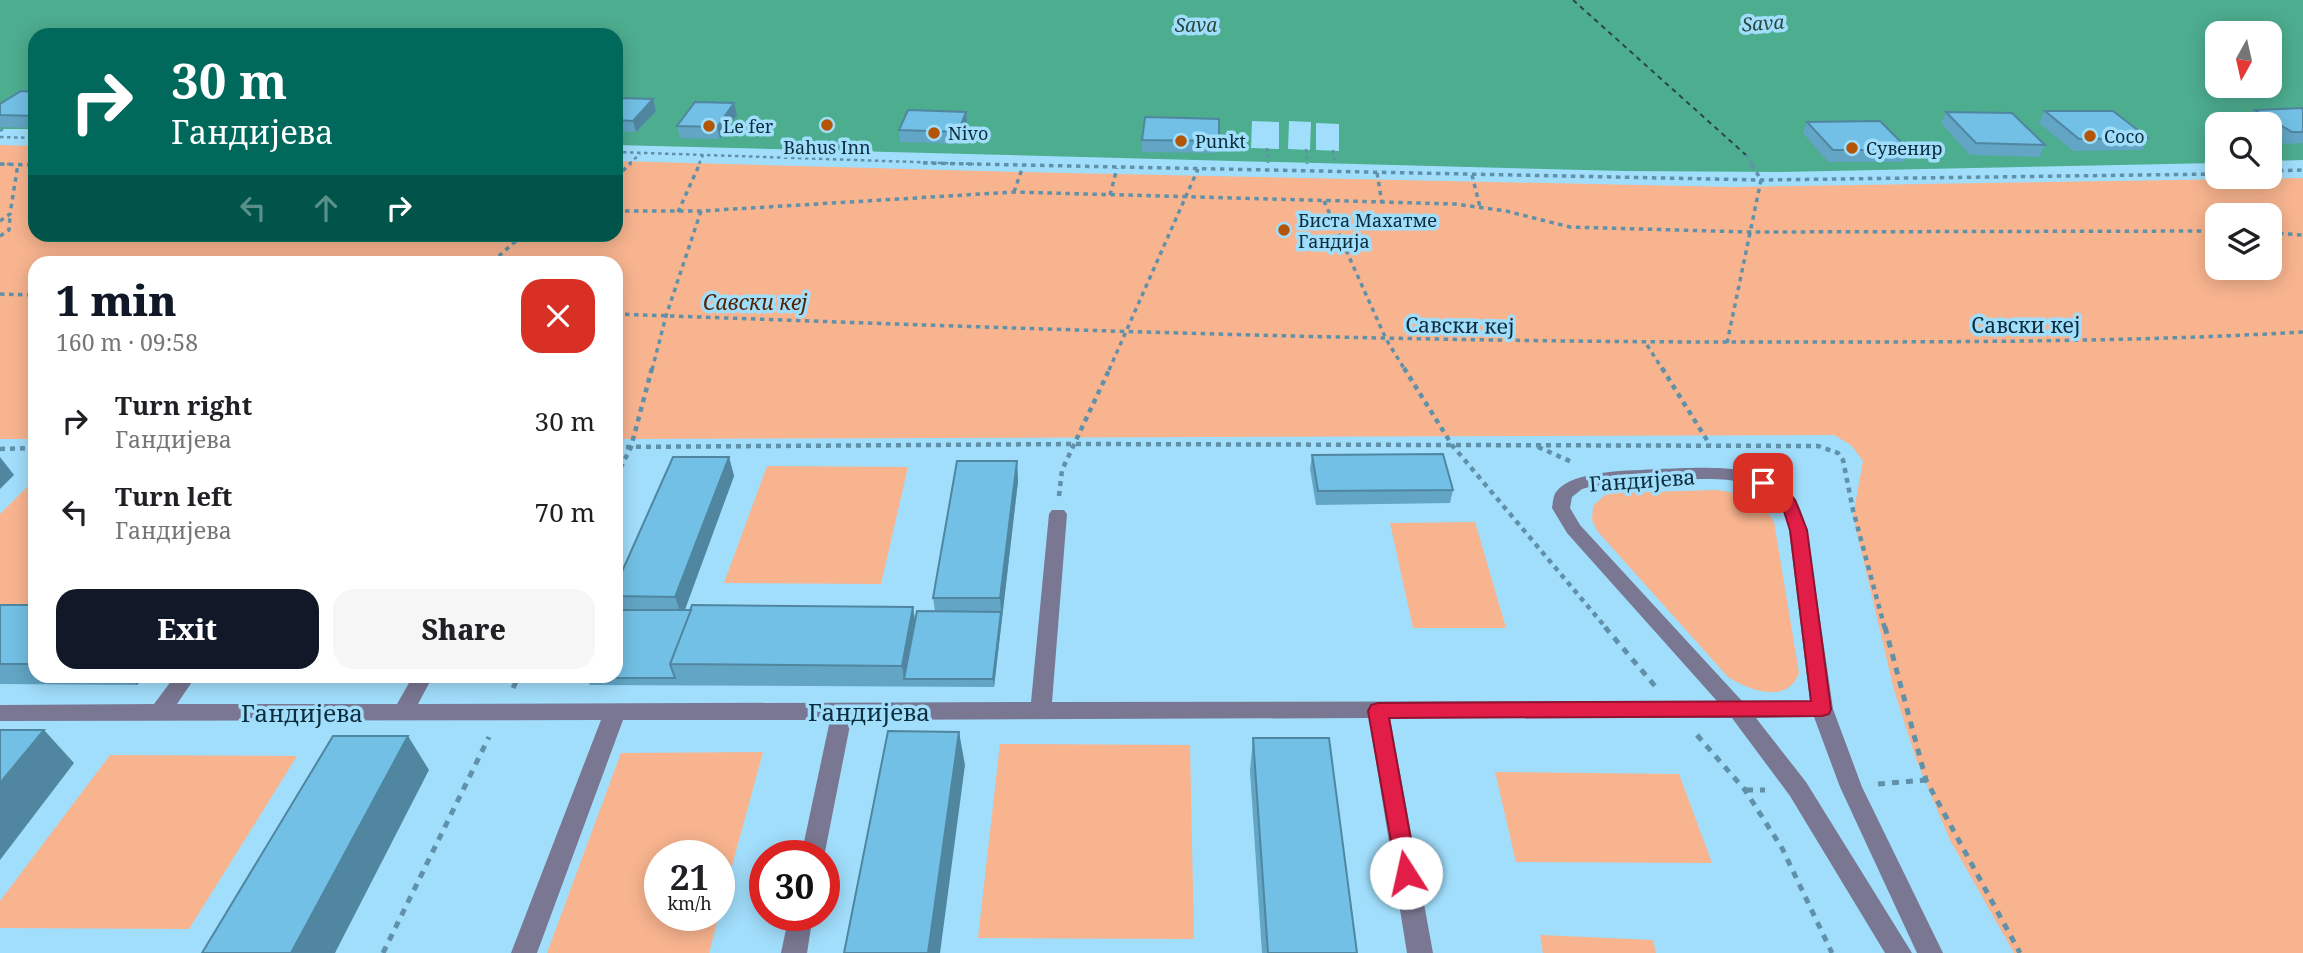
<!DOCTYPE html>
<html lang="en">
<head>
<meta charset="utf-8">
<style>
  body { margin:0; font-family:"Noto Serif",serif; background:#f6f6f6; color:#202124; height:100vh; display:flex; flex-direction:column; font-size:26px; white-space:nowrap }
  * { box-sizing:border-box; margin:0 }
  p { font-size:23px; color:#757577 }
  .icon { flex:none; width:38px; height:38px; fill:none; stroke:currentColor; stroke-width:2; stroke-linecap:round; stroke-linejoin:round }
  .map { position:relative; flex:1; overflow:hidden }
  .drawer { position:absolute; left:28px; top:256px; width:595px; height:427px; display:flex; flex-direction:column; background:#fff; border-radius:21px; box-shadow:0 4px 18px #0003 }
  .drawer>* { flex:none }
  .guide { position:absolute; left:28px; top:28px; width:595px; height:214px; border-radius:21px; box-shadow:0 4px 18px #0003; background:#00695c; color:#fff; overflow:hidden }
  .needle { width:46px; rotate:188deg }
  .buttons { position:absolute; left:2205px; top:21px; display:grid; gap:14px }
  .buttons a { display:grid; place-items:center; width:77px; height:77px; border-radius:14px; background:#fff; box-shadow:0 4px 18px #0003; font-size:35px }
  .speed { position:absolute; left:644px; top:840px; display:flex; gap:14px; font-size:35px; font-weight:700; text-align:center }
  .speed>* { display:grid; place-content:center; width:91px; height:91px; border-radius:50%; background:#fff; box-shadow:0 4px 18px #0003; line-height:1 }
  .speed small { font-size:18px; font-weight:400 }
  .speed .limit { border:10px solid #d22; background:#fff; color:#111 }
  .pin { position:absolute; display:grid; place-items:center; width:60px; height:60px; color:#fff; margin:-30px; border-radius:14px; box-shadow:0 4px 10px #0006 }
  .me { position:absolute; width:77px; margin:-38px; rotate:350deg; stroke-linejoin:round; filter:drop-shadow(0 0 5px #0008) }
  .turn { display:flex; align-items:center; gap:24px; height:147px; padding:0 28px; font-size:32px }
  .turn .icon { width:91px; height:91px; stroke-width:2.5 }
  .turn b { display:block; font-size:49px; line-height:60px }
  .lanes { display:flex; align-items:center; height:66px; padding:0 28px; background:#0003; justify-content:center; gap:35px; direction:ltr }
  .lanes .off { opacity:.35 }
  .round { display:grid; place-items:center; flex:none; width:74px; height:74px; border-radius:21px; background:#f6f6f6 }
  .overview { display:flex; align-items:center; justify-content:space-between; height:119px; padding:0 28px }
  h1 { font-size:42px; font-weight:800; line-height:52px; color:#111827 }
  .button { display:flex; gap:14px; margin-top:auto; padding:14px 28px }
  .button a { flex:1; height:80px; border-radius:21px; background:#111827; color:#fff; font-size:28px; font-weight:800; line-height:80px; text-align:center }
  .button a+a { background:#f6f6f6; color:#202124 }
  ul { padding:0; list-style:none }
  li { display:flex; align-items:center; gap:21px; height:91px; padding:0 28px }
  li div { flex:1 }
  li b { display:block; font-size:26px }
  li em { font-style:normal }
  .map>svg:first-child { display:block }
  .green { fill:#f8b48f; fill-rule:evenodd }
  .water { fill:#4dad8f; fill-rule:evenodd }
  .pier { fill:#a1defc }
  .lines { fill:none; stroke-linecap:round; stroke-linejoin:round }
  .ferry { stroke:#2a483e; stroke-width:2; stroke-dasharray:5 4.5; stroke-linecap:butt }
  .path-far3 { stroke:#6091a8; stroke-width:2.5; stroke-dasharray:3.5 3.5; stroke-linecap:butt }
  .path-far2 { stroke:#6091a8; stroke-width:3.5; stroke-dasharray:4.5 4.5; stroke-linecap:butt }
  .path-far1 { stroke:#6091a8; stroke-width:4.5; stroke-dasharray:5 5; stroke-linecap:butt }
  .path { stroke:#6091a8; stroke-width:5; stroke-dasharray:7 7; stroke-linecap:butt }
  .minor { fill:#7a7792; fill-rule:evenodd }
  .wall { fill:#62a5c5 }
  .shaded-wall { fill:#5086a0 }
  .building { fill:#72c0e5; stroke:#5086a0; stroke-width:2 }
  .route { fill:#e11d48; stroke:#92132f; stroke-width:2 }
  .poi-dot { fill:#b35407; stroke:#a1defc; stroke-width:2.5 }
  .labels { text-anchor:middle; dominant-baseline:central; stroke-width:7; stroke-linejoin:round; paint-order:stroke }
  .far-poi-label { font-size:18px; fill:#0c2d3c; stroke:#a1defc; text-anchor:start }
  .far-water-label { font-size:19px; font-style:italic; fill:#2a483e; stroke:#a1defc }
  .park-label { font-size:21px; font-style:italic; fill:#512404; stroke:#a1defc }
  .street-label { font-size:21px; fill:#0c2d3c; stroke:#a1defc }
  .near-street-label { font-size:24px; fill:#0c2d3c; stroke:#a1defc }
</style>
</head>
<body>
<div class="map">
<svg width="2303" height="953" viewBox="0 0 2303 953">
  <rect width="100%" height="100%" fill="#a1defc"/>
  <!-- green -->
  <g class="green">
    <path d="M0 145 35 146V234H616V161L1020 172 1732 187 2303 178V953H2014L1950 840 1916 759 1894 690 1853 516 1863 461 1851 445 1834 435 616 439V262H35V439H0ZM2270 215V268H2217V215Z"/>
    <path d="M767 466 908 467 881 584 724 583Z"/>
    <path d="M35 479V604H0V514Z"/>
    <path d="M1716 490C1738 492 1764 501 1774 522L1799 673C1787 705 1749 690 1728 677L1598 532 1592 520 1593 506 1605 495 1614 493Z"/>
    <path d="M1475 522 1506 628H1413L1390 523Z"/>
    <path d="M1000 744 1190 745 1194 939 978 938Z"/>
    <path d="M763 752 719 914V856H660V915H719L709 953H547L621 753Z"/>
    <path d="M110 755 297 756 189 929 0 928V901Z"/>
    <path d="M1495 772 1679 774 1712 863 1516 862Z"/>
    <path d="M1540 935 1653 940 1656 953H1543Z"/>
  </g>
  <!-- water -->
  <path class="water" d="M0 0H2303V160L2270 161V124H2217V163L1780 172 1625 171 616 145V35H35V129H0ZM2217 33H2270V86H2217Z"/>
  <!-- pier -->
  <g class="pier">
    <path d="M1252 121 1279 122V149L1251 148Z"/>
    <path d="M1289 121 1311 122 1310 150 1288 149Z"/>
    <path d="M1316 123 1339 124V151L1316 150Z"/>
  </g>
  <g class="lines">
    <!-- ferry -->
    <path class="ferry" d="M1573 0 1746 155"/>
    <!-- path-far3 -->
    <g class="path-far3">
      <path d="M0 131 7 127"/>
      <path d="M0 137 35 138"/>
      <path d="M1267 148 1268 163"/>
      <path d="M1306 149 1307 164"/>
      <path d="M1333 150 1335 164"/>
      <path d="M616 152 974 164"/>
      <path d="M1746 155 1752 164"/>
      <path d="M0 164H11"/>
      <path d="M629 164 640 154"/>
      <path d="M699 164 703 155"/>
    </g>
    <!-- path-far2 -->
    <g class="path-far2">
      <path d="M923 163 1761 180 2217 174"/>
      <path d="M0 164 35 165"/>
      <path d="M2270 171 2303 170"/>
      <path d="M1377 173 1382 203"/>
      <path d="M1472 175 1480 207"/>
      <path d="M616 177 631 163"/>
      <path d="M1014 192 1023 166"/>
      <path d="M1110 195 1117 168"/>
      <path d="M1324 201 1386 339 1405 370"/>
      <path d="M616 211H701L1014 192 1455 204 1506 211 1570 227 1749 232 2217 231"/>
      <path d="M678 212 700 163"/>
      <path d="M0 221 10 214 18 164"/>
      <path d="M2270 233 2303 235"/>
      <path d="M0 236 9 230 10 215"/>
      <path d="M492 262 524 234"/>
      <path d="M0 294 35 295"/>
      <path d="M616 314C1006 328 1396 343 1786 342 1958 342 2131 342 2303 332"/>
      <path d="M1727 343 1761 180 1751 163"/>
      <path d="M1647 345 1663 370"/>
      <path d="M652 370 666 316 701 211"/>
      <path d="M1109 370 1198 169"/>
    </g>
    <!-- path-far1 -->
    <g class="path-far1">
      <path d="M1404 368 1452 445 1607 629"/>
      <path d="M1662 368 1710 445"/>
      <path d="M616 447 1076 444 1818 446 1838 453 1843 460 1853 510 1885 629"/>
      <path d="M1538 447 1572 462"/>
      <path d="M0 449 35 448"/>
      <path d="M616 477 631 447 652 368"/>
      <path d="M1059 496 1062 470 1110 368"/>
    </g>
    <!-- path -->
    <g class="path">
      <path d="M1605 627 1655 686"/>
      <path d="M1885 627 1926 780 2020 953"/>
      <path d="M513 688 519 676"/>
      <path d="M1697 735 1745 790 1782 848 1832 953"/>
      <path d="M1878 784 1926 780"/>
      <path d="M1746 790H1765"/>
      <path d="M383 953 489 737"/>
    </g>
    <!-- minor -->
    <g class="minor">
      <path d="M1659 469C1695 468 1760 462 1788 490 1799 501 1803 516 1807 530L1833 709 1862 787 1943 953H1917L1840 787 1814 717 1756 718 1806 782 1912 953H1885L1790 796 1732 718H1390L1433 953H1407L1369 718 851 720 824 857 801 856 830 720H623L537 953H511L601 720 0 721V705L154 704 175 676H196L177 704H397L413 676H433L418 704 1031 702 1049 514 1052 510H1064L1067 514 1052 702 1717 701 1567 533 1552 508C1553 503 1553 496 1556 492 1573 469 1632 471 1659 469ZM1659 481C1693 480 1750 471 1776 500 1784 508 1786 520 1789 530L1810 701H1742L1580 525 1570 508 1572 497 1582 489 1593 486Z"/>
      <path d="M789 915H813L807 953H781Z"/>
    </g>
  </g>
  <!-- wall -->
  <g class="wall">
    <path d="M35 92V128L0 127V104Z"/>
    <path d="M616 98 653 99 656 111 636 132 616 131Z"/>
    <path d="M2303 108V143L2285 144 2270 135V124H2251L2248 122 2255 110Z"/>
    <path d="M2045 111 2148 138 2142 150 2073 151 2039 123Z"/>
    <path d="M966 112 967 123 959 144 900 142 899 130Z"/>
    <path d="M1946 112 2045 145 2039 157 1970 155 1941 123Z"/>
    <path d="M737 115 720 139 680 138 677 126Z"/>
    <path d="M1219 119 1218 153 1142 152V140Z"/>
    <path d="M1807 122 1909 150 1904 162H1828L1803 133Z"/>
    <path d="M1312 455 1453 490 1450 503 1316 505 1310 469Z"/>
    <path d="M729 457 734 476 685 610 913 607 915 620 935 611 933 598 1017 461 1018 481 994 687 590 685 586 678 616 676V585Z"/>
    <path d="M0 605H35V676H145L137 685 0 684Z"/>
    <path d="M1253 738 1357 953H1262L1250 771Z"/>
  </g>
  <!-- shaded-wall -->
  <g class="shaded-wall">
    <path d="M653 99 656 111 636 132 633 121Z"/>
    <path d="M734 103 737 115 720 139 717 127Z"/>
    <path d="M966 112 967 123 959 144 958 132Z"/>
    <path d="M0 457 14 475 0 489Z"/>
    <path d="M729 457 734 476 682 617 675 597Z"/>
    <path d="M1017 461 1018 481 994 687 993 679 1001 612 1000 598Z"/>
    <path d="M913 607 916 628 904 679 902 666Z"/>
    <path d="M133 676H145L137 685 131 678Z"/>
    <path d="M44 730 74 763 0 860V783Z"/>
    <path d="M959 732 965 765 940 953H928Z"/>
    <path d="M408 736 429 770 335 953H291Z"/>
  </g>
  <!-- building -->
  <g class="building">
    <path d="M21 91 35 92V116L0 115V104Z"/>
    <path d="M616 98 653 99 633 121 616 120Z"/>
    <path d="M695 102 734 103 717 127 677 126Z"/>
    <path d="M2303 108V132H2292L2255 110Z"/>
    <path d="M908 110 966 112 958 132 899 130Z"/>
    <path d="M2045 111H2113L2148 138 2079 139Z"/>
    <path d="M1946 112 2012 113 2045 145 1976 143Z"/>
    <path d="M1145 117 1219 119V141L1142 140Z"/>
    <path d="M1880 121 1909 150H1833L1807 122Z"/>
    <path d="M1443 454 1453 490 1318 491 1312 455Z"/>
    <path d="M673 457H729L675 597 616 596V585Z"/>
    <path d="M957 461H1017L1000 598H933Z"/>
    <path d="M0 605H35V660L31 664H0Z"/>
    <path d="M692 605 913 607 902 666 670 664Z"/>
    <path d="M616 610H691L670 664 675 678H586L587 676H616Z"/>
    <path d="M917 611 1001 612 993 679H904Z"/>
    <path d="M45 676H133L131 678H43Z"/>
    <path d="M0 730H44L0 783Z"/>
    <path d="M888 731 959 732 928 953H844Z"/>
    <path d="M333 736H408L291 953H202Z"/>
    <path d="M1253 738H1329L1357 953H1268Z"/>
  </g>
  <!-- route -->
  <path class="route" d="M1763 478 1784 487 1795 500 1807 530 1831 709 1829 714 1822 716 1389 718 1417 873 1413 880 1406 883 1398 880 1368 711 1371 705 1378 703 1811 701 1790 530 1782 505 1755 483Z"/>
  <!-- markers -->
  <g class="poi-dot">
    <circle cx="827" cy="125" r="7"/>
    <circle cx="709" cy="126" r="7"/>
    <circle cx="934" cy="133" r="7"/>
    <circle cx="2090" cy="136" r="7"/>
    <circle cx="1181" cy="141" r="7"/>
    <circle cx="1852" cy="148" r="7"/>
    <circle cx="1284" cy="230" r="7"/>
  </g>
  <g class="labels">
    <!-- far-poi labels -->
    <g class="far-poi-label">
      <text x="723" y="126">Le fer</text>
      <text x="948" y="133">Nivo</text>
      <text x="2104" y="136">Coco</text>
      <text x="1195" y="141">Punkt</text>
      <text x="827" y="147" text-anchor="middle">Bahus Inn</text>
      <text x="1866" y="148">Сувенир</text>
      <text x="1298" y="220">Биста Махатме<tspan x="1298" dy="21">Гандија</tspan></text>
    </g>
    <!-- far-water labels -->
    <g class="far-water-label">
      <text transform="translate(1763 23) rotate(-4)">Sava</text>
      <text x="1196" y="25">Sava</text>
    </g>
    <!-- park labels -->
    <g class="park-label">
      <text x="755" y="302">Савски кеј</text>
    </g>
    <!-- street labels -->
    <g class="street-label">
      <text transform="translate(1460 325) rotate(1)">Савски кеј</text>
      <text x="2026" y="325">Савски кеј</text>
      <text transform="translate(1642 480) rotate(-4)">Гандијева</text>
    </g>
    <!-- near-street labels -->
    <g class="near-street-label">
      <text x="869" y="711">Гандијева</text>
      <text x="302" y="712">Гандијева</text>
    </g>
  </g>
</svg>
<div class="buttons">
<a><svg class="needle" viewBox="-14 -14 28 28"><path d="M0-13l5 13h-10z" fill="#e53935"/><path d="M0 13l5-13h-10z" fill="#757577"/></svg></a>
<a><svg class="icon" aria-label="search" viewBox="0 0 24 24"><circle cx="10" cy="10" r="6"/><path d="M15 15l6 6"/></svg></a>
<a><svg class="icon" aria-label="layers" viewBox="0 0 24 24"><path d="M12 4l9 5-9 5-9-5zM3 14l9 5 9-5"/></svg></a>
</div>
<div class="speed"><div>21<small>km/h</small></div><div class="limit">30</div></div>
<div class="pin" style="left:1763px;top:483px;background:#d93025"><svg class="icon" aria-label="arrive" viewBox="0 0 24 24"><path d="M6 21V4h12l-3 4 3 4H6"/></svg></div>
<svg class="me" style="left:1406px;top:873px" viewBox="-20 -20 40 40"><circle r="19" fill="#fff"/><path d="M0-13L10 11 0 6-10 11z" fill="#e11d48"/></svg>
<div class="guide">
<div class="turn"><svg class="icon" aria-label="right" viewBox="0 0 24 24"><path d="M7 20v-9h11M14 6l5 5-5 5"/></svg><div><b>30 m</b>Гандијева</div></div>
<div class="lanes"><svg class="icon off" aria-label="left" viewBox="0 0 24 24"><path d="M17 20v-9H6M10 6l-5 5 5 5"/></svg><svg class="icon off" aria-label="ahead" viewBox="0 0 24 24"><path d="M12 20V5M6 11l6-6 6 6"/></svg><svg class="icon" aria-label="right" viewBox="0 0 24 24"><path d="M7 20v-9h11M14 6l5 5-5 5"/></svg></div>
</div>
<section class="drawer">
<div class="overview"><div><h1>1 min</h1><p>160 m · 09:58</p></div><a class="round" style="background:#d93025;color:#fff"><svg class="icon" aria-label="close" viewBox="0 0 24 24"><path d="M6 6l12 12M18 6L6 18"/></svg></a></div>
<ul>
<li><svg class="icon" aria-label="right" viewBox="0 0 24 24"><path d="M7 20v-9h11M14 6l5 5-5 5"/></svg><div><b>Turn right</b><p>Гандијева</p></div><em>30 m</em></li>
<li><svg class="icon" aria-label="left" viewBox="0 0 24 24"><path d="M17 20v-9H6M10 6l-5 5 5 5"/></svg><div><b>Turn left</b><p>Гандијева</p></div><em>70 m</em></li>
</ul>
<div class="button"><a>Exit</a><a>Share</a></div>
</section>
</div>
</body>
</html>
